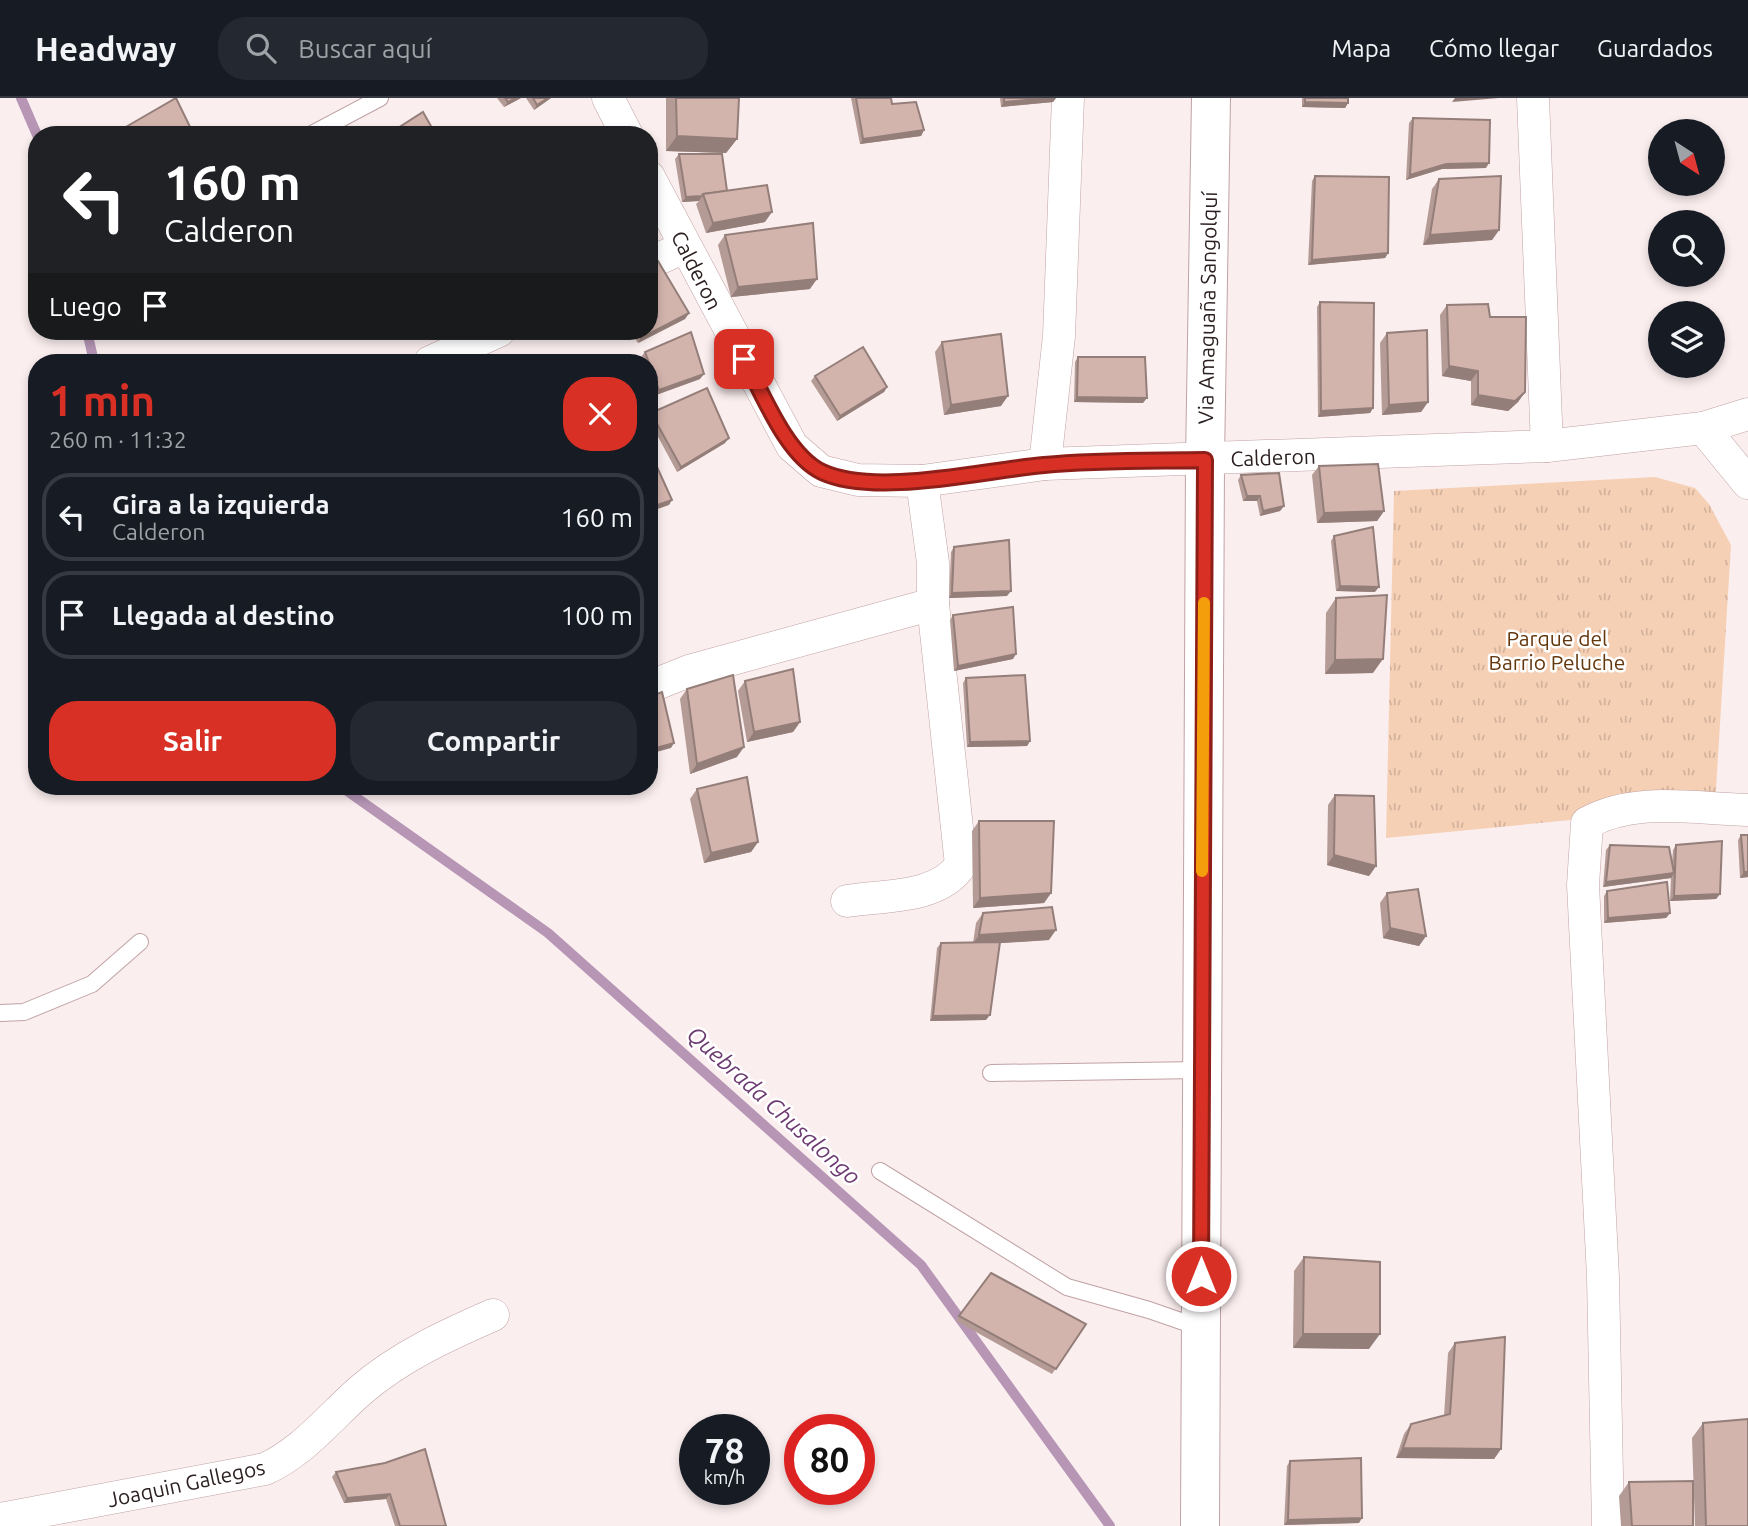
<!DOCTYPE html>
<html lang="es">
<head>
<meta charset="utf-8">
<style>
  body { margin:0; font-family:Ubuntu,sans-serif; background:#242831; color:#f1f3f6; height:100vh; display:flex; flex-direction:column; font-size:26px; white-space:nowrap }
  * { box-sizing:border-box; margin:0 }
  p { font-size:23px; color:#9ea1a6 }
  .icon { flex:none; width:38px; height:38px; fill:none; stroke:currentColor; stroke-width:2; stroke-linecap:round; stroke-linejoin:round }
  .map { position:relative; flex:1; overflow:hidden }
  .sheet { position:absolute; left:28px; top:256px; width:630px; height:441px; display:flex; flex-direction:column; background:#171b24; border-radius:28px; box-shadow:0 4px 10px #0003 }
  .sheet>* { flex:none }
  .banner { position:absolute; left:28px; top:28px; width:630px; height:214px; border-radius:28px; box-shadow:0 4px 10px #0003; background:#202124; color:#fff; overflow:hidden }
  .needle { width:46px; rotate:144deg }
  .controls { position:absolute; left:1648px; top:21px; display:grid; gap:14px }
  .controls a { display:grid; place-items:center; width:77px; height:77px; border-radius:50%; background:#171b24; box-shadow:0 4px 10px #0003; font-size:35px }
  .speed { position:absolute; left:679px; top:1316px; display:flex; gap:14px; font-size:35px; font-weight:700; text-align:center }
  .speed>* { display:grid; place-content:center; width:91px; height:91px; border-radius:50%; background:#171b24; box-shadow:0 4px 10px #0003; line-height:1 }
  .speed small { font-size:18px; font-weight:400 }
  .speed .limit { border:10px solid #d22; background:#fff; color:#111 }
  .pin { position:absolute; display:grid; place-items:center; width:60px; height:60px; color:#fff; margin:-30px; border-radius:14px; box-shadow:0 4px 10px #0006 }
  .me { position:absolute; width:77px; margin:-38px; rotate:0deg; stroke-linejoin:round; filter:drop-shadow(0 0 5px #0008) }
  .turn { display:flex; align-items:center; gap:24px; height:147px; padding:0 21px; font-size:32px }
  .turn .icon { width:91px; height:91px; stroke-width:2.5 }
  .turn b { display:block; font-size:49px; line-height:60px }
  .then { display:flex; align-items:center; height:66px; padding:0 21px; background:#0003; gap:14px; font-size:26px }
  .round { display:grid; place-items:center; flex:none; width:74px; height:74px; border-radius:28px; background:#242831 }
  .headline { display:flex; align-items:center; justify-content:space-between; height:119px; padding:0 21px }
  h1 { font-size:42px; font-weight:700; line-height:52px; color:#d93025 }
  .primary-button { display:flex; gap:14px; margin-top:auto; padding:14px 21px }
  .primary-button a { flex:1; height:80px; border-radius:28px; background:#d93025; color:#fff; font-size:28px; font-weight:700; line-height:80px; text-align:center }
  .primary-button a+a { background:#242831; color:#f1f3f6 }
  ul { padding:0; list-style:none }
  li { display:flex; align-items:center; gap:21px; height:88px; margin:0 14px 10px; padding:0 7px; border:4px solid #363941; border-radius:28px }
  li div { flex:1 }
  li b { display:block; font-size:26px }
  li em { font-style:normal }
  header { display:flex; align-items:center; gap:42px; box-sizing:border-box; height:98px; padding:0 35px; background:#171b24; border-bottom:2px solid #363941 }
  header strong { font-size:33px }
  nav { display:flex; gap:38px; margin-inline-start:auto; font-size:24px }
  .search { width:490px; height:63px; background:#242831; display:flex; align-items:center; gap:18px; box-sizing:border-box; padding:0 24px; border-radius:28px; color:#9ea1a6; font-size:26px }
  .map>svg:first-child { display:block }
  .grass { fill:url(#grass-tufts) }
  .lines { fill:none; stroke-linecap:round; stroke-linejoin:round }
  .stream { stroke:#b695b5; stroke-width:10 }
  .service-casing { stroke:#c0a2a5; stroke-width:18 }
  .minor-casing { stroke:#c0a2a5; stroke-width:33 }
  .trunk-casing { stroke:#c0a2a5; stroke-width:40 }
  .service { stroke:#fff; stroke-width:16 }
  .minor { stroke:#fff; stroke-width:32 }
  .trunk { stroke:#fff; stroke-width:38 }
  .wall { fill:#b59b95 }
  .shaded-wall { fill:#947e79 }
  .building { fill:#d3b4ad; stroke:#947e79; stroke-width:2 }
  .route-casing { stroke:#8d1f18; stroke-width:18 }
  .route { stroke:#d93025; stroke-width:12 }
  .slow { stroke:#f59e0b; stroke-width:12 }
  .labels { text-anchor:middle; dominant-baseline:central; stroke-width:5; stroke-linejoin:round; paint-order:stroke }
  .street-label { font-size:21px; fill:#2c2021; stroke:#fff }
  .park-label { font-size:21px; fill:#64360c; stroke:#fff }
  .water-label { font-size:23px; font-style:italic; fill:#6c3a71; stroke:#fff }
</style>
</head>
<body>
<header>
<strong>Headway</strong>
<div class="search"><svg class="icon" aria-label="search" viewBox="0 0 24 24"><circle cx="10" cy="10" r="6"/><path d="M15 15l6 6"/></svg>Buscar aquí</div>
<nav><a>Mapa</a><a>Cómo llegar</a><a>Guardados</a></nav>
</header>
<div class="map">
<svg width="1748" height="1428" viewBox="0 0 1748 1428">
  <defs>
    <pattern id="grass-tufts" width="24" height="20" patternUnits="userSpaceOnUse" patternTransform="scale(1.75)"><rect width="24" height="20" fill="#f6d0b5"/><path d="M3 7l-1-3M5 7V3M7 7l1-3M15 17l-1-3M17 17v-4M19 17l1-3" fill="none" stroke="#d3b29b"/></pattern>
  </defs>
  <rect width="100%" height="100%" fill="#fbeeef"/>
  <!-- grass -->
  <path class="grass" d="M1655 379 1695 390 1709 406 1731 447 1715 708 1386 740 1394 393Z"/>
  <g class="lines">
    <!-- stream -->
    <g class="stream">
      <path d="M21 0 37 37"/>
      <path d="M87 233 94 264"/>
      <path d="M340 688 548 835 921 1167 1110 1428"/>
    </g>
    <defs>
      <g id="service">
        <path d="M310 37 380 0"/>
        <path d="M0 915 24 914 92 886 140 844"/>
        <path d="M991 975 1201 972"/>
        <path d="M880 1073 1067 1189 1149 1212 1201 1230"/>
      </g>
      <g id="minor">
        <path d="M608 0 627 37"/>
        <path d="M1533 0 1547 348"/>
        <path d="M649 79 792 348 821 373 858 382 922 383 1045 366 1547 348 1703 330 1748 316"/>
        <path d="M649 165 685 149"/>
        <path d="M430 264 499 233"/>
        <path d="M1703 330 1748 385"/>
        <path d="M1045 366 1059 238 1068 0"/>
        <path d="M649 589 689 573 933 506V465L922 383"/>
        <path d="M847 803C885 797 938 801 961 767L933 506"/>
        <path d="M0 1421 265 1371C303 1354 329 1320 361 1292 399 1259 447 1237 493 1217"/>
        <path d="M1608 1428 1603 1179 1583 787 1587 725C1635 698 1695 711 1748 712"/>
      </g>
      <path id="trunk" d="M1200 1428 1205 362 1211 0"/>
    </defs>
    <!-- service casing -->
    <use href="#service" class="service-casing"/>
    <!-- minor casing -->
    <use href="#minor" class="minor-casing"/>
    <!-- trunk casing -->
    <use href="#trunk" class="trunk-casing"/>
    <!-- service -->
    <use href="#service" class="service"/>
    <!-- minor -->
    <use href="#minor" class="minor"/>
    <!-- trunk -->
    <use href="#trunk" class="trunk"/>
  </g>
  <!-- wall -->
  <g class="wall">
    <path d="M497 0H521L504 9Z"/>
    <path d="M526 0H551L534 12Z"/>
    <path d="M666 0H739L737 41 726 55 666 53Z"/>
    <path d="M851 0H891L892 6 924 32 921 38 860 46Z"/>
    <path d="M1000 0H1056L1053 4 1001 9Z"/>
    <path d="M1302 0H1348V5L1345 10 1302 9Z"/>
    <path d="M1413 20 1486 70 1442 71 1406 82 1409 25Z"/>
    <path d="M124 30 194 37H122L121 35Z"/>
    <path d="M679 56 727 93 765 124 706 135 696 106 699 103 682 104 675 61Z"/>
    <path d="M1315 78 1388 155 1385 160 1308 167 1312 83Z"/>
    <path d="M1439 81 1499 132 1492 142 1423 147 1432 91Z"/>
    <path d="M725 137 810 191 731 199 718 147Z"/>
    <path d="M1320 204 1373 310 1370 315 1318 319 1317 209Z"/>
    <path d="M1447 207 1490 219 1525 294 1518 304 1508 313 1471 307V283L1442 278 1440 217Z"/>
    <path d="M689 215 685 221 638 245 630 233H649Z"/>
    <path d="M1387 235 1428 304 1421 314 1382 317 1380 245Z"/>
    <path d="M942 244 1001 308 944 317 935 254Z"/>
    <path d="M645 254 700 281 656 297 649 280V264H643L641 259Z"/>
    <path d="M1078 259 1143 305 1074 304 1075 264Z"/>
    <path d="M815 278 887 289 884 294 837 323 811 283Z"/>
    <path d="M651 315 725 345 677 374 649 322V318Z"/>
    <path d="M1319 368 1384 413 1377 423 1317 425 1312 377Z"/>
    <path d="M1241 377 1284 408 1280 413 1260 418 1257 403H1243L1238 382Z"/>
    <path d="M1334 438 1375 494 1336 493 1331 443Z"/>
    <path d="M954 449 1007 498 949 500 951 454Z"/>
    <path d="M1336 500 1373 575 1325 576 1326 515Z"/>
    <path d="M953 517 1013 561 954 573 950 522Z"/>
    <path d="M966 580 1030 643 1027 648 967 649 963 585Z"/>
    <path d="M745 583 800 624 793 634 747 644 738 593Z"/>
    <path d="M687 591 737 659 690 676 680 601Z"/>
    <path d="M697 691 758 744 751 754 704 765 690 701Z"/>
    <path d="M1335 697 1376 768 1369 778 1327 767 1328 707Z"/>
    <path d="M979 723 1051 795 1044 805 973 810 972 733Z"/>
    <path d="M1741 737 1748 779 1740 780 1738 742Z"/>
    <path d="M1610 747 1672 765 1673 752 1676 747 1720 796 1716 801 1670 803 1671 779V780L1603 789 1606 752Z"/>
    <path d="M1607 793 1670 815 1666 820 1604 825V798Z"/>
    <path d="M1387 795 1426 838 1419 848 1383 840 1380 805Z"/>
    <path d="M983 815 1049 842 1000 845 986 922 930 923 937 850 941 845H973L976 825Z"/>
    <path d="M1304 1159 1369 1251 1293 1250 1294 1173Z"/>
    <path d="M991 1175 1086 1226 1052 1276 956 1223Z"/>
    <path d="M1455 1245 1501 1351 1494 1361 1396 1360 1404 1336 1411 1326 1444 1318 1448 1255Z"/>
    <path d="M1703 1325 1748 1428H1695L1692 1340Z"/>
    <path d="M1290 1363 1359 1425 1284 1427 1287 1368Z"/>
    <path d="M385 1365 446 1428H395L386 1401 344 1405 332 1379 336 1374Z"/>
    <path d="M1629 1384 1693 1428H1621L1619 1398Z"/>
  </g>
  <!-- shaded-wall -->
  <g class="shaded-wall">
    <path d="M516 0H521L504 9 508 4Z"/>
    <path d="M548 0H551L534 12 537 7Z"/>
    <path d="M1049 0H1056L1053 4 1001 9 1004 4Z"/>
    <path d="M1455 0H1499L1452 4Z"/>
    <path d="M1305 4 1348 5 1345 10 1302 9Z"/>
    <path d="M924 32 921 38 860 46 863 41Z"/>
    <path d="M677 38 737 41 726 55 666 53Z"/>
    <path d="M1489 65 1486 70 1442 71 1406 82 1410 77 1446 66Z"/>
    <path d="M702 98 699 103 682 104 686 99Z"/>
    <path d="M772 114 765 124 706 135 713 125Z"/>
    <path d="M1499 132 1492 142 1423 147 1430 137Z"/>
    <path d="M1388 155 1385 160 1308 167 1312 162Z"/>
    <path d="M817 181 810 191 731 199 738 189Z"/>
    <path d="M689 215 685 221 638 245 641 240Z"/>
    <path d="M1449 268 1478 273 1471 283 1442 278Z"/>
    <path d="M704 276 700 281 656 297 659 292Z"/>
    <path d="M887 289 884 294 837 323 840 318Z"/>
    <path d="M1525 294 1518 304 1508 313 1471 307 1478 297Z"/>
    <path d="M1008 298 1001 308 944 317 951 307Z"/>
    <path d="M1077 299 1147 300 1143 305 1074 304Z"/>
    <path d="M1428 304 1421 314 1382 317 1389 307Z"/>
    <path d="M1373 310 1370 315 1318 319 1321 313Z"/>
    <path d="M729 340 725 345 677 374 681 369Z"/>
    <path d="M1247 398H1260L1257 403H1243Z"/>
    <path d="M672 402 669 407 649 414V410Z"/>
    <path d="M1284 408 1280 413 1260 418 1263 413Z"/>
    <path d="M1384 413 1377 423 1317 425 1324 415Z"/>
    <path d="M1340 488 1379 489 1375 494 1336 493Z"/>
    <path d="M1011 493 1007 498 949 500 952 495Z"/>
    <path d="M1016 556 1013 561 954 573 958 568Z"/>
    <path d="M1383 561 1373 575 1325 576 1335 562Z"/>
    <path d="M800 624 793 634 747 644 754 634Z"/>
    <path d="M1030 643 1027 648 967 649 970 644Z"/>
    <path d="M674 645 671 650 649 656V652Z"/>
    <path d="M744 649 737 659 690 676 697 666Z"/>
    <path d="M758 744 751 754 704 765 711 755Z"/>
    <path d="M1334 757 1376 768 1369 778 1327 767Z"/>
    <path d="M1744 774H1748V779L1740 780Z"/>
    <path d="M1674 775 1671 780 1603 789 1606 784Z"/>
    <path d="M1051 795 1044 805 973 810 980 800Z"/>
    <path d="M1720 796 1716 801 1670 803 1674 798Z"/>
    <path d="M1670 815 1666 820 1604 825 1608 820Z"/>
    <path d="M1390 830 1426 838 1419 848 1383 840Z"/>
    <path d="M1056 832 1049 842 972 847 979 837Z"/>
    <path d="M990 917 986 922 930 923 933 918Z"/>
    <path d="M1303 1236H1380L1369 1251 1293 1250Z"/>
    <path d="M1403 1350 1501 1351 1494 1361 1396 1360Z"/>
    <path d="M390 1396 386 1401 344 1405 347 1400Z"/>
    <path d="M1362 1420 1359 1425 1284 1427 1288 1422Z"/>
  </g>
  <!-- building -->
  <g class="building">
    <path d="M176 0 194 37H128L124 30Z"/>
    <path d="M505 0H516L508 4Z"/>
    <path d="M533 0H548L537 7Z"/>
    <path d="M676 0H739L737 41 677 38Z"/>
    <path d="M856 0H891L892 6 916 4 924 32 863 41Z"/>
    <path d="M1004 0H1049L1004 4Z"/>
    <path d="M1305 0H1348V5L1305 4Z"/>
    <path d="M423 14 436 37H387Z"/>
    <path d="M1413 20 1490 22 1489 65 1446 66 1410 77Z"/>
    <path d="M679 56H722L727 93 703 96 702 98 686 99Z"/>
    <path d="M1315 78 1389 79 1388 155 1312 162Z"/>
    <path d="M1501 78 1499 132 1430 137 1439 81Z"/>
    <path d="M767 87 772 114 713 125 703 96Z"/>
    <path d="M813 125 817 181 738 189 725 137Z"/>
    <path d="M658 163 689 215 641 240 637 233H649V168Z"/>
    <path d="M1320 204 1374 205 1373 310 1321 313Z"/>
    <path d="M1488 206 1490 219H1526L1525 294 1515 303 1478 297V273L1449 268 1447 207Z"/>
    <path d="M1427 232 1428 304 1389 307 1387 235Z"/>
    <path d="M691 234 704 276 659 292 645 254Z"/>
    <path d="M1001 236 1008 298 951 307 942 244Z"/>
    <path d="M863 249 887 289 840 318 815 278Z"/>
    <path d="M1078 259H1145L1147 300 1077 299Z"/>
    <path d="M707 290 729 340 681 369 651 315Z"/>
    <path d="M652 358 672 402 649 410V360Z"/>
    <path d="M1378 366 1384 413 1324 415 1319 368Z"/>
    <path d="M1279 375 1284 408 1263 413 1260 398H1247L1241 377Z"/>
    <path d="M1373 429 1379 489 1340 488 1334 438Z"/>
    <path d="M1009 442 1011 493 952 495 954 449Z"/>
    <path d="M1387 497 1383 561 1335 562 1336 500Z"/>
    <path d="M1013 509 1016 556 958 568 953 517Z"/>
    <path d="M793 571 800 624 754 634 745 583Z"/>
    <path d="M733 577 744 649 697 666 687 591Z"/>
    <path d="M1025 577 1030 643 970 644 966 580Z"/>
    <path d="M662 594 674 645 649 652V599Z"/>
    <path d="M747 679 758 744 711 755 697 691Z"/>
    <path d="M1335 697 1374 698 1376 768 1334 757Z"/>
    <path d="M979 723H1054L1051 795 980 800Z"/>
    <path d="M1741 737H1748V774H1744Z"/>
    <path d="M1722 743 1720 796 1674 798 1676 747Z"/>
    <path d="M1610 747 1669 749 1674 775 1606 784Z"/>
    <path d="M1667 784 1670 815 1608 820 1607 793Z"/>
    <path d="M1418 791 1426 838 1390 830 1387 795Z"/>
    <path d="M1052 809 1056 832 979 837 983 815Z"/>
    <path d="M1000 844 990 917 933 918 941 845Z"/>
    <path d="M1304 1159 1380 1164V1236H1303Z"/>
    <path d="M991 1175 1086 1226 1056 1271 959 1218Z"/>
    <path d="M1505 1239 1501 1351 1403 1350 1411 1326 1450 1316 1455 1245Z"/>
    <path d="M1748 1321V1428H1706L1703 1325Z"/>
    <path d="M425 1351 446 1428H400L390 1396 347 1400 336 1374 385 1365Z"/>
    <path d="M1361 1360 1362 1420 1288 1422 1290 1363Z"/>
    <path d="M1693 1383V1428H1632L1629 1384Z"/>
  </g>
  <g class="lines">
    <defs>
      <path id="route" d="M744 261C762 294 786 357 822 374 876 399 985 372 1044 367 1097 362 1151 363 1205 362L1201 1178"/>
    </defs>
    <!-- route casing -->
    <use href="#route" class="route-casing"/>
    <!-- route -->
    <use href="#route" class="route"/>
    <!-- slow -->
    <path class="slow" d="M1202 773 1204 505"/>
  </g>
  <g class="labels">
    <!-- street labels -->
    <g class="street-label">
      <text transform="translate(697 172) rotate(63)">Calderon</text>
      <text transform="translate(1207 210) rotate(-89)">Via Amaguaña Sangolquí</text>
      <text transform="translate(1273 359) rotate(-2)">Calderon</text>
      <text transform="translate(186 1385) rotate(-12)">Joaquin Gallegos</text>
    </g>
    <!-- park labels -->
    <g class="park-label">
      <text x="1557" y="540">Parque del<tspan x="1557" dy="24">Barrio Peluche</tspan></text>
    </g>
    <!-- water labels -->
    <g class="water-label">
      <text transform="translate(774 1007) rotate(42)">Quebrada Chusalongo</text>
    </g>
  </g>
</svg>
<div class="controls">
<a><svg class="needle" viewBox="-14 -14 28 28"><path d="M0-13l5 13h-10z" fill="#e53935"/><path d="M0 13l5-13h-10z" fill="#9ea1a6"/></svg></a>
<a><svg class="icon" aria-label="search" viewBox="0 0 24 24"><circle cx="10" cy="10" r="6"/><path d="M15 15l6 6"/></svg></a>
<a><svg class="icon" aria-label="layers" viewBox="0 0 24 24"><path d="M12 4l9 5-9 5-9-5zM3 14l9 5 9-5"/></svg></a>
</div>
<div class="speed"><div>78<small>km/h</small></div><div class="limit">80</div></div>
<div class="pin" style="left:744px;top:261px;background:#d93025"><svg class="icon" aria-label="arrive" viewBox="0 0 24 24"><path d="M6 21V4h12l-3 4 3 4H6"/></svg></div>
<svg class="me" style="left:1201px;top:1178px" viewBox="-20 -20 40 40"><circle r="17" fill="#d93025" stroke="#fff" stroke-width="3"/><path d="M0-11L8 9 0 5-8 9z" fill="#fff"/></svg>
<div class="banner">
<div class="turn"><svg class="icon" aria-label="left" viewBox="0 0 24 24"><path d="M17 20v-9H6M10 6l-5 5 5 5"/></svg><div><b>160 m</b>Calderon</div></div>
<div class="then">Luego<svg class="icon" aria-label="arrive" viewBox="0 0 24 24"><path d="M6 21V4h12l-3 4 3 4H6"/></svg></div>
</div>
<section class="sheet">
<div class="headline"><div><h1>1 min</h1><p>260 m · 11:32</p></div><a class="round" style="background:#d93025;color:#fff"><svg class="icon" aria-label="close" viewBox="0 0 24 24"><path d="M6 6l12 12M18 6L6 18"/></svg></a></div>
<ul>
<li><svg class="icon" aria-label="left" viewBox="0 0 24 24"><path d="M17 20v-9H6M10 6l-5 5 5 5"/></svg><div><b>Gira a la izquierda</b><p>Calderon</p></div><em>160 m</em></li>
<li><svg class="icon" aria-label="arrive" viewBox="0 0 24 24"><path d="M6 21V4h12l-3 4 3 4H6"/></svg><div><b>Llegada al destino</b></div><em>100 m</em></li>
</ul>
<div class="primary-button"><a>Salir</a><a>Compartir</a></div>
</section>
</div>
</body>
</html>
